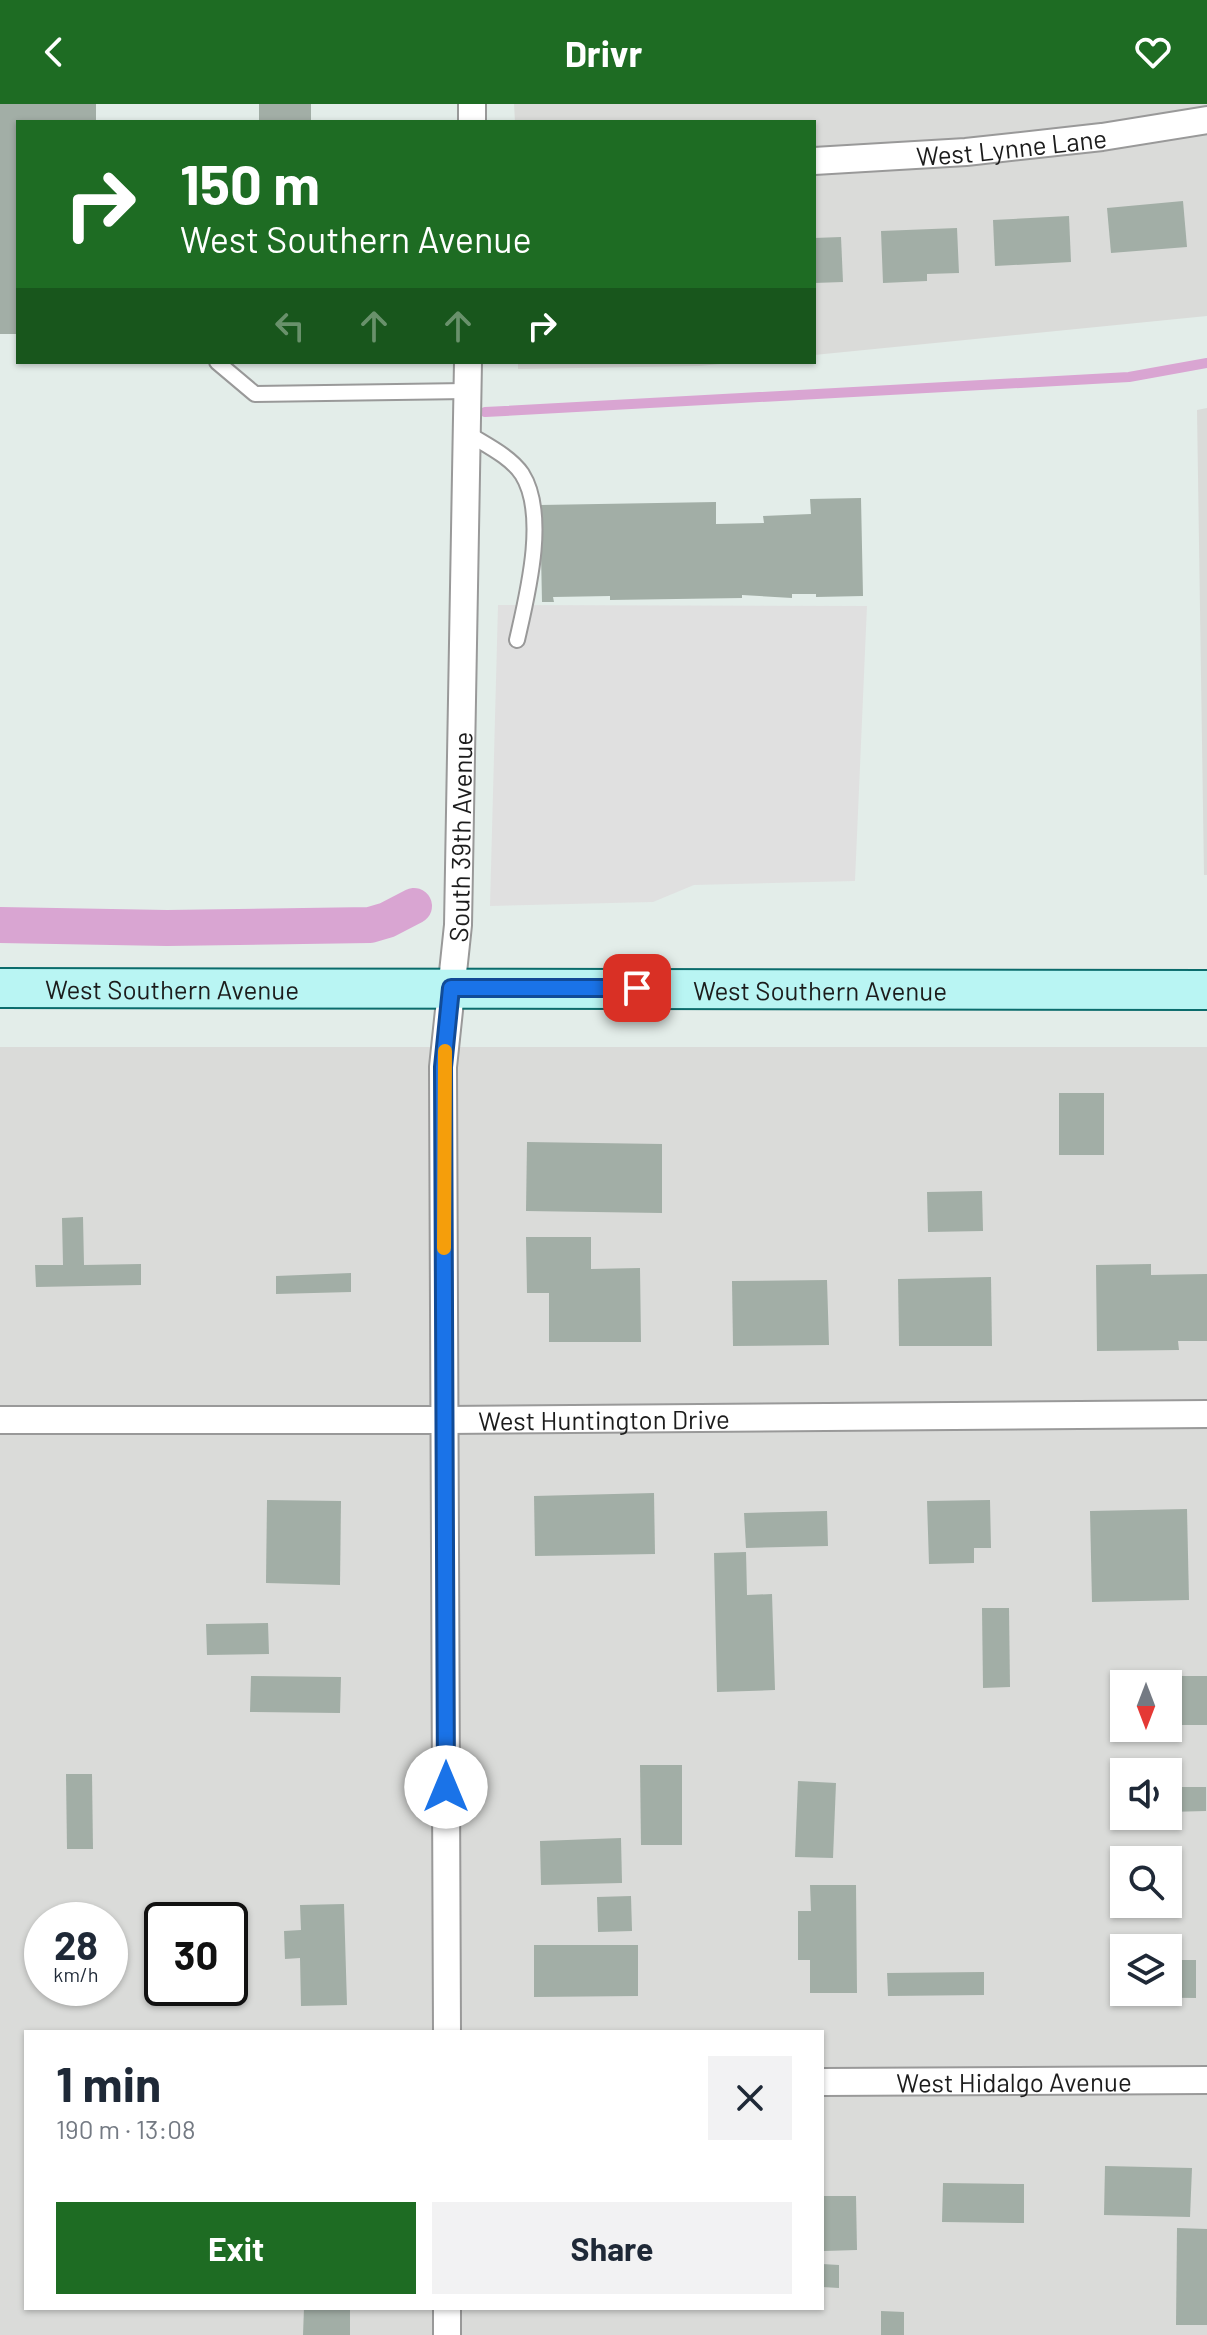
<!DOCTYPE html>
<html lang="en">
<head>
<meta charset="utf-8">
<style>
  body { margin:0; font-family:Barlow,sans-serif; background:#f2f2f3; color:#1f2937; height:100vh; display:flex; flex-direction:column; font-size:30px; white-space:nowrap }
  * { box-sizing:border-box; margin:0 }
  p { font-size:26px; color:#747a83 }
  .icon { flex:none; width:44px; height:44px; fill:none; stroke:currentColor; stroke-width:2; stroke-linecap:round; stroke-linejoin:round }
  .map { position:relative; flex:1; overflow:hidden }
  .drawer { position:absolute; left:24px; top:1926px; width:800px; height:280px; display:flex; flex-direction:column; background:#fff; border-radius:0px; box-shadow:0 2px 6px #0004 }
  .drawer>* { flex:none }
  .top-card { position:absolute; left:16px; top:16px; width:800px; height:244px; border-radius:0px; box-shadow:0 2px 6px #0004; background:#1e6c23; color:#fff; overflow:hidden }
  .needle { width:52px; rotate:180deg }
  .controls { position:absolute; left:1110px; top:1566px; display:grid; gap:16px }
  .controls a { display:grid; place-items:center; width:72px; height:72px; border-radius:0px; background:#fff; box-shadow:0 2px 6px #0004; font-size:40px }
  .speed { position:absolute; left:24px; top:1798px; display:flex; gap:16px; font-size:40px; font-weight:700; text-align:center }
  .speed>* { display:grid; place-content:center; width:104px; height:104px; border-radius:50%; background:#fff; box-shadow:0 2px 6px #0004; line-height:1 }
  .speed small { font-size:20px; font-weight:400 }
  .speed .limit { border:4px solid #111; border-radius:12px; background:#fff; color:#111 }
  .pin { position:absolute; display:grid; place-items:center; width:68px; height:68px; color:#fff; margin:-34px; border-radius:16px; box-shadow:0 4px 12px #0006 }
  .me { position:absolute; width:88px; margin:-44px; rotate:0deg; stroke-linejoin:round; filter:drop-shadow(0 0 6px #0008) }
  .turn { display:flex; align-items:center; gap:28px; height:168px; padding:0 32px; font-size:36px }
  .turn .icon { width:104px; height:104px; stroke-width:2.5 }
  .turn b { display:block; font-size:56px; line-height:68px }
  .lanes { display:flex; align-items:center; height:76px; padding:0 32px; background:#0003; justify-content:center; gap:40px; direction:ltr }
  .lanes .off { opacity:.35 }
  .round { display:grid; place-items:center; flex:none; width:84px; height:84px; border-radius:0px; background:#f2f2f3 }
  .summary { display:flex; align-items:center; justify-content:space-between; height:136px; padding:0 32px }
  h1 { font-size:48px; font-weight:700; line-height:60px }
  .action { display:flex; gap:16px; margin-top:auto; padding:16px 32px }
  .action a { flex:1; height:92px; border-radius:0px; background:#1e6c23; color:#fff; font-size:32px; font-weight:700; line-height:92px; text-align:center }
  .action a+a { background:#f2f2f3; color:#1f2937 }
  header { display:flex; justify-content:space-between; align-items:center; height:104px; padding:0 32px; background:#1e6c23; color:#fff; font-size:36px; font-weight:700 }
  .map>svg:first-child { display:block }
  .residential { fill:#dadbd9; fill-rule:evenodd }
  .parking { fill:#e0e0e0 }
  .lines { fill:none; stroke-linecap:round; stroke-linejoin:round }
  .stream { stroke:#d9a5d2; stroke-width:10 }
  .canal { stroke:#d9a5d2; stroke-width:36 }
  .building { fill:#a2aea6 }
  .service-casing { stroke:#999; stroke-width:18 }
  .minor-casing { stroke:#999; stroke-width:30 }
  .secondary-casing { stroke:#0b6c6c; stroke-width:42 }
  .service { stroke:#fff; stroke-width:14 }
  .minor { stroke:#fff; stroke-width:26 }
  .secondary { stroke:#b9f5f3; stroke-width:38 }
  .route-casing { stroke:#114b97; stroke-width:20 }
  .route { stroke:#1a73e8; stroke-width:14 }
  .slow { stroke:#f59e0b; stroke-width:14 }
  .labels { text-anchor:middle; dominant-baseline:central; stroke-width:8; stroke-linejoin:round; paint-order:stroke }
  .street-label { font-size:26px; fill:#1c1c1c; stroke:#fff }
</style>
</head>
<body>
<header><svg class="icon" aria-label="back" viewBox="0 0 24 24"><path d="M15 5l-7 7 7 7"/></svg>Drivr<svg class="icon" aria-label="heart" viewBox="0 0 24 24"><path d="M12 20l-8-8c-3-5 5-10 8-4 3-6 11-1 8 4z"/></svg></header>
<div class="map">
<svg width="1207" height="2231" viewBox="0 0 1207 2231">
  <rect width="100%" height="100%" fill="#e3ede9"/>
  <!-- residential -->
  <g class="residential">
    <path d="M514 0H1207V212L814 251V18H515Z"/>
    <path d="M518 258H742L699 262 518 265Z"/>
    <path d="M1207 304V771H1204L1197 306Z"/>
    <path d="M0 943H1207V2231H0ZM1124 1580H1168V1624H1124ZM1124 1668H1168V1712H1124ZM1124 1756H1168V1800H1124ZM42 1816H110V1884H42ZM162 1816H230V1884H162ZM1124 1844H1168V1888H1124ZM26 1928H822V2204H26Z"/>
  </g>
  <!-- parking -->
  <path class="parking" d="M498 501 867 502 855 777 694 781 653 798 490 802Z"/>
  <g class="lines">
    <!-- stream -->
    <path class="stream" d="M485 308 1129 273 1207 259"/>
    <!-- canal -->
    <path class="canal" d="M0 821 167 824 370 821 387 816 414 802"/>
  </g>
  <!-- building -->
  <g class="building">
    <path d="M0 0H96V18H18V230H0Z"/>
    <rect x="259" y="0" width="52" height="18"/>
    <path d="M1183 97 1187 143 1111 149 1107 104Z"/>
    <path d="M1069 112 1071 158 995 162 993 116Z"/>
    <path d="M957 124 959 169 927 170V177L883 179 881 127Z"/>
    <path d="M841 133 843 178 814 179V134Z"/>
    <path d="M861 394 863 492 816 493V490H792V494L742 491V494L610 496V492L553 493 554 498H542L540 401 716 398V420L764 419 763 412 811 410 810 395Z"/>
    <rect x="1059" y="989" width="45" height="62"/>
    <path d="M527 1038 662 1040V1109L526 1107Z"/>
    <path d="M982 1087 983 1127 928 1128 927 1088Z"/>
    <path d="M83 1113 84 1161 141 1160V1181L36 1183 35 1161H63L62 1114Z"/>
    <path d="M526 1133H591V1165L640 1164 641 1238H549V1189H527Z"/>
    <path d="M1151 1160V1171L1207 1170V1237H1178L1179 1246 1097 1247 1096 1161Z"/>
    <path d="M351 1169V1188L276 1190V1172Z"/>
    <path d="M991 1173 992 1242H899L898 1175Z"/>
    <path d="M827 1176 829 1241 733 1242 732 1177Z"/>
    <path d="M654 1389 655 1450 535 1452 534 1392Z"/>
    <path d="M267 1396 341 1397 340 1481 266 1479Z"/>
    <path d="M990 1396 991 1444H974V1459L929 1460 927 1397Z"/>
    <path d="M1187 1405 1189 1496 1092 1498 1090 1407Z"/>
    <path d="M827 1407 828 1442 746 1444 744 1409Z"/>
    <path d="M746 1448 747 1491 772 1490 775 1586 717 1588 714 1449Z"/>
    <path d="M982 1504H1009L1010 1583 983 1584Z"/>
    <path d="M268 1519 269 1550 207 1551 206 1520Z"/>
    <path d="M251 1572 341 1573 340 1609 250 1608Z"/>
    <path d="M1165 1572H1207V1621H1168V1580H1165Z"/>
    <path d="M640 1661H682V1741H641Z"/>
    <path d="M66 1670H92L93 1745H67Z"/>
    <path d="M798 1677 836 1679 833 1754 795 1753Z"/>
    <path d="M1168 1683H1206V1707L1168 1708Z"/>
    <path d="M621 1734 622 1779 541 1781 540 1737Z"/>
    <path d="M810 1781H856L857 1889H810V1856H798V1807H811Z"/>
    <path d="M631 1792 632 1827 598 1828 597 1793Z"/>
    <path d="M344 1800 347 1901 301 1902 300 1854 285 1855 284 1827 301 1826 300 1801Z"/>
    <path d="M534 1841H638V1892L534 1893Z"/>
    <path d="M1111 1855H1124V1888H1168V1856H1196V1894L1111 1893Z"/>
    <path d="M984 1868V1891L888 1892 887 1869Z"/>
    <path d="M1105 2062 1192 2064 1190 2113 1104 2111Z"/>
    <path d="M943 2079 1024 2080V2119L942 2118Z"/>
    <path d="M822 2092H856L857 2146 824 2147Z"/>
    <path d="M1177 2124 1207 2125V2221H1176Z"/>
    <path d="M822 2160 839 2161V2184L822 2183Z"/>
    <path d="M304 2204 350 2205V2231H303Z"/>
    <path d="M881 2207 904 2208V2231H881Z"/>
  </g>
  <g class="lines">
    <defs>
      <g id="service">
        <path d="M217 258 255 290 467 287"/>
        <path d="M467 329C484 340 510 352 522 370 548 411 527 492 517 536"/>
      </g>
      <g id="minor">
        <path d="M472 18V0"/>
        <path id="s1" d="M814 57 966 48 1102 33 1207 16"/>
        <path id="s2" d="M0 1316H445L1207 1310"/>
        <path id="s3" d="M447 1928 443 963 458 821 468 258"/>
        <path id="s4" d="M822 1978 1207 1976"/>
        <path d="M447 2204V2231"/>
      </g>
      <g id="secondary">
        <path id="s5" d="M0 884 1207 886"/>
      </g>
    </defs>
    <!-- service casing -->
    <use href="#service" class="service-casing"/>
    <!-- minor casing -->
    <use href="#minor" class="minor-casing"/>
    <!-- secondary casing -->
    <use href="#secondary" class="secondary-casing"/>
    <!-- service -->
    <use href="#service" class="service"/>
    <!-- minor -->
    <use href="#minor" class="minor"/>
    <!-- secondary -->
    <use href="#secondary" class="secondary"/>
  </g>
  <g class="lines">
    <defs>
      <path id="route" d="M446 1683 443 963 451 884H637"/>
    </defs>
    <!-- route casing -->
    <use href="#route" class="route-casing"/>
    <!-- route -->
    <use href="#route" class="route"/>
    <!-- slow -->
    <path class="slow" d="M444 1144 445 947"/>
  </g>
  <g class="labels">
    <!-- street labels -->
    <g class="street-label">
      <text stroke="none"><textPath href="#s1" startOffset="198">West Lynne Lane</textPath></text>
      <text stroke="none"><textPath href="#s3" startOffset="1196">South 39th Avenue</textPath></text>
      <text stroke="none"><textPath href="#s5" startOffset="172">West Southern Avenue</textPath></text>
      <text stroke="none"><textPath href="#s5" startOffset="820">West Southern Avenue</textPath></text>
      <text stroke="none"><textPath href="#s2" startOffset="604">West Huntington Drive</textPath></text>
      <text stroke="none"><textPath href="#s4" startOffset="192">West Hidalgo Avenue</textPath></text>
    </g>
  </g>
</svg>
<div class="controls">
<a><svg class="needle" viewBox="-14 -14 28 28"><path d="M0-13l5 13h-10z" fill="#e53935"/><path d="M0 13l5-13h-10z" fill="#747a83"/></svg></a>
<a><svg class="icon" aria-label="sound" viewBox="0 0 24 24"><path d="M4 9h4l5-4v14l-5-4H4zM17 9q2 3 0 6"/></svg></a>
<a><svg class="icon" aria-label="search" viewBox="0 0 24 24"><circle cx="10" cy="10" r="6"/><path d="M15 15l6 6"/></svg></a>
<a><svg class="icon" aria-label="layers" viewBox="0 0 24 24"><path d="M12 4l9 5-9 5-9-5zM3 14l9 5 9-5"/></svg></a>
</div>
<div class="speed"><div>28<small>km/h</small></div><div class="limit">30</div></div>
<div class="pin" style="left:637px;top:884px;background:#d93025"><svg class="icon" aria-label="arrive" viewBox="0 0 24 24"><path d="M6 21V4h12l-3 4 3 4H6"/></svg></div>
<svg class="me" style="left:446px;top:1683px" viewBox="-20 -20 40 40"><circle r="19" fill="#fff"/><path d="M0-13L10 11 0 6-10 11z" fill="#1a73e8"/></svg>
<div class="top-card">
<div class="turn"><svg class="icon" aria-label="right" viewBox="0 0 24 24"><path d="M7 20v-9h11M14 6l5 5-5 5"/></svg><div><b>150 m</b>West Southern Avenue</div></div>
<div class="lanes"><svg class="icon off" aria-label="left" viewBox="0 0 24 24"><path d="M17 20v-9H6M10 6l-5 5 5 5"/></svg><svg class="icon off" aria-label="ahead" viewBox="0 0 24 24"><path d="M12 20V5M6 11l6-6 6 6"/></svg><svg class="icon off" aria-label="ahead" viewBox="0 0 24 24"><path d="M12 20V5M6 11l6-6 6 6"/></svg><svg class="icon" aria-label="right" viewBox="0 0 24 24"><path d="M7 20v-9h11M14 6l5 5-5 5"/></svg></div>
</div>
<section class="drawer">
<div class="summary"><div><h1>1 min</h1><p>190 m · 13:08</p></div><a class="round"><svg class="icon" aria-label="close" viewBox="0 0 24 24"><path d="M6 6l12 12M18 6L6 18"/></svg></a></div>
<div class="action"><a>Exit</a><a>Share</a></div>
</section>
</div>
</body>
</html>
